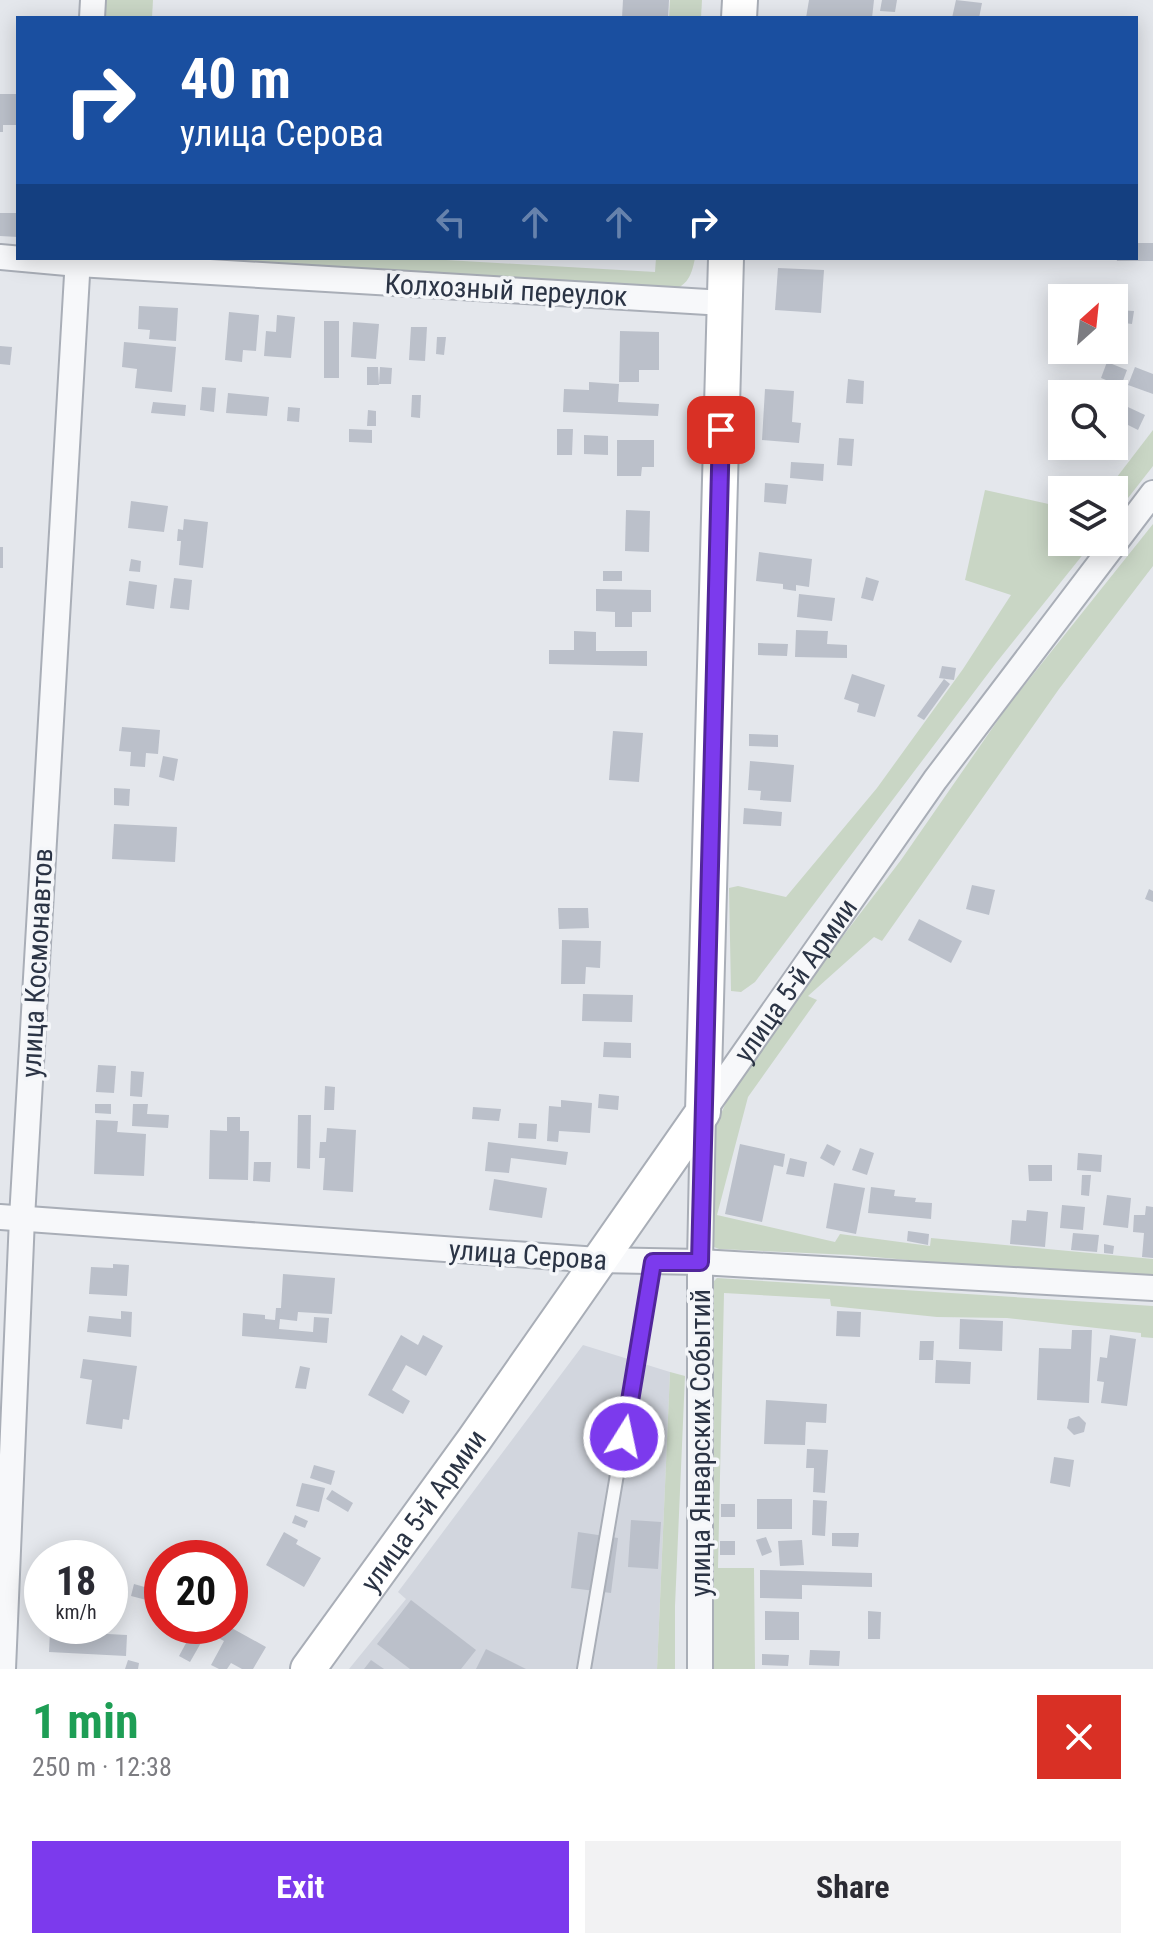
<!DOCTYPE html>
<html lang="en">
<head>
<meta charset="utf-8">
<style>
  body { margin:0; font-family:"Roboto Condensed",sans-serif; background:#f2f2f3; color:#2b2b33; height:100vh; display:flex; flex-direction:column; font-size:30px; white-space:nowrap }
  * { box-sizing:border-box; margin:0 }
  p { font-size:26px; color:#7c7c81 }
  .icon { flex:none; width:44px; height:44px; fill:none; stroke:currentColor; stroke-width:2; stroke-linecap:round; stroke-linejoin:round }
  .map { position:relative; height:1669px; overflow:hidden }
  .details { display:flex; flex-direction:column; background:#fff; flex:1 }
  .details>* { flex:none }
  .top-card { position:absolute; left:16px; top:16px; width:1122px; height:244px; border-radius:0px; box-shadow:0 4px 20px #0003; background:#1a4fa0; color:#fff; overflow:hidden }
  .needle { width:52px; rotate:27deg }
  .fabs { position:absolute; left:1048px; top:284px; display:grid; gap:16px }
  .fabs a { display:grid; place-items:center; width:80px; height:80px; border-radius:0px; background:#fff; box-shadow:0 4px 20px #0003; font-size:40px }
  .speed { position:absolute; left:24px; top:1540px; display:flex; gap:16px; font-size:40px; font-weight:700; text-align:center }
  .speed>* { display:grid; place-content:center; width:104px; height:104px; border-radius:50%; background:#fff; box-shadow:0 4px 20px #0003; line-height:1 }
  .speed small { font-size:20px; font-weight:400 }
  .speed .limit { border:12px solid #d22; background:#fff; color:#111 }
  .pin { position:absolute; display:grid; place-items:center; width:68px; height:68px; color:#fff; margin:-34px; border-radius:16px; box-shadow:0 4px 12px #0006 }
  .me { position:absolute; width:88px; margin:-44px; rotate:10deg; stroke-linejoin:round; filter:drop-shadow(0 0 6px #0008) }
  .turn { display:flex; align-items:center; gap:28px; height:168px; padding:0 32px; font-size:36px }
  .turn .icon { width:104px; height:104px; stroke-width:2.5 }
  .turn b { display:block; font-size:56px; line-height:68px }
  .lanes { display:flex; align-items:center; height:76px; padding:0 32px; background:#0003; justify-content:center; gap:40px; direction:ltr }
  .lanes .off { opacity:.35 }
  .round { display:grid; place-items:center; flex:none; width:84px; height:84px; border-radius:0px; background:#f2f2f3 }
  .summary { display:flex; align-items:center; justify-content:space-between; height:136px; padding:0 32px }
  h1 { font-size:48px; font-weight:700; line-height:60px; color:#1e9e55 }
  .button { display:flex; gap:16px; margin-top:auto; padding:16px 32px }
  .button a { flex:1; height:92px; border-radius:0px; background:#7c3aed; color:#fff; font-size:32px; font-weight:700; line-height:92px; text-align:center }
  .button a+a { background:#f2f2f3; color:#2b2b33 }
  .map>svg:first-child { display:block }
  .built { fill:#d2d6de }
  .green { fill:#c9d6c5 }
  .building { fill:#bbc0ca }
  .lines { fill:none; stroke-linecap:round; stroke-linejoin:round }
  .lane-casing { stroke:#a9aeb7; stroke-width:16 }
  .street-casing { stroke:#a9aeb7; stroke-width:28 }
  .secondary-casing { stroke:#a9aeb7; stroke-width:38 }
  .lane { stroke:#f7f8fa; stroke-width:12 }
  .street { stroke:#f7f8fa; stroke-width:24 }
  .secondary { stroke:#fff; stroke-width:34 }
  .route-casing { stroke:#51269a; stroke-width:20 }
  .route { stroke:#7c3aed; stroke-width:14 }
  .labels { text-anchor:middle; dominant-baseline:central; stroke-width:7; stroke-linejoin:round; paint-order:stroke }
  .street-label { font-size:28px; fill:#2b3445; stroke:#f4f6f9 }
</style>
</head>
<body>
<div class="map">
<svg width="1153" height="1669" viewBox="0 0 1153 1669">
  <rect width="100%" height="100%" fill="#e4e7ec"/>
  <!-- built -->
  <path class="built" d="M583 1345 670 1372 657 1669H349L406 1599 398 1592Z"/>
  <!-- green -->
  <g class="green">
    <path d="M100 0H153L152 18H99Z"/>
    <path d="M670 0H702L701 18H669Z"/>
    <path d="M90 258H412L655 272 656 258H695C691 279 686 287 665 293Z"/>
    <path d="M1153 430V466L1114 516V490H1107Z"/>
    <path d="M985 490 1062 507V542H1093L996 663 755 982 741 992 731 991 729 888 738 886 786 897 877 788 963 669 1011 595 965 580Z"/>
    <path d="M1153 524V566L1059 689 882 941 874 937 808 996 817 1000 748 1097 717 1215 835 1242 840 1234 930 1246 931 1238 1153 1259V1281L851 1255 719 1249 706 1244 708 1143 740 1071 901 860 1007 707Z"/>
    <path d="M717 1278 1153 1306V1338L1141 1337V1333L1007 1318 937 1317 831 1306 830 1299 724 1293 718 1568H754L755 1669H708L711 1284Z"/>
    <path d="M670 1372 685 1376 675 1606V1669H657Z"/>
  </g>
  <!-- building -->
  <g class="building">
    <path d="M623 0H669L668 18H622Z"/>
    <path d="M809 0H874L872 18H806Z"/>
    <path d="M882 0H897L895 12 880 11Z"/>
    <path d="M956 0 982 3 979 18H952Z"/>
    <path d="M0 94H18V125H3V132H0Z"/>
    <path d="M0 213H18V237L0 236Z"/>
    <path d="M1136 243H1153V261H1117L1116 258H1136Z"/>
    <path d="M778 268 824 270 821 313 775 310Z"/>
    <path d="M139 306 178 308 176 341 149 339 150 330 138 329Z"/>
    <path d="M1118 310 1134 311 1132 324 1117 322Z"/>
    <path d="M229 312 259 315 256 351 243 350 242 362 225 360Z"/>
    <path d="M277 315 295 317 291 358 264 356 266 331 276 332Z"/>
    <rect x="324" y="321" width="15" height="57"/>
    <path d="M353 322 379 324 376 359 351 357Z"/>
    <path d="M411 327H427L425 361 409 360Z"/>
    <path d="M620 331 659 332V370H639V382H619Z"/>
    <path d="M437 337H446L444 355 436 354Z"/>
    <path d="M124 342 176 347 172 392 135 388 137 369 122 367Z"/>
    <path d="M0 346 12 347 10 365 0 364Z"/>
    <path d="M1107 362 1127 370 1121 386 1101 378Z"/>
    <path d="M367 367H378L379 385H367Z"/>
    <path d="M380 367 392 368 391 384H379Z"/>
    <path d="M1135 367 1153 374V394L1128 385Z"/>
    <path d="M848 379 864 381 863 404 846 403Z"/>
    <path d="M589 382 619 384 618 402 659 404 658 416 563 412 564 389 589 390Z"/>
    <path d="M202 387 216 388 214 412 200 410Z"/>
    <path d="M765 389 794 391 792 422 801 423 799 443 762 440Z"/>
    <path d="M228 393 269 397 267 416 226 413Z"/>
    <path d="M412 395H421L420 418 411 417Z"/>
    <path d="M1115 401 1145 415 1138 430 1114 418Z"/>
    <path d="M153 402 186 405 185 416 151 413Z"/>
    <path d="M288 407 300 408 299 422 287 421Z"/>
    <path d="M368 410 376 411V426H367Z"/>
    <path d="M349 429 372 430V443L349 442Z"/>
    <path d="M557 429H573L572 455H557Z"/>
    <path d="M584 435 608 436V455L584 454Z"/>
    <path d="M839 438 854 439 852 466 837 465Z"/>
    <path d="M617 440H654V467H642L641 476H617Z"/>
    <path d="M791 462 824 464 823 481 790 478Z"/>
    <path d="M765 483 788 485 786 504 764 502Z"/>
    <path d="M131 501 168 506 164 532 128 528Z"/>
    <path d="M626 510 650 511 649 552 625 551Z"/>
    <path d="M184 519 208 522 203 568 179 565 181 541H177L178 529 183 530Z"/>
    <rect x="0" y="547" width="3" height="21"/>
    <path d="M759 552 812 559 809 587 796 585V591L783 589V584L756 581Z"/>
    <path d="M131 559 141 561 140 572 129 571Z"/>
    <rect x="603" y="571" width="19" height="10"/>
    <path d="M866 577 879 581 873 601 861 598Z"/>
    <path d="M174 578 192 580 189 610 170 608Z"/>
    <path d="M129 581 157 585 154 609 126 605Z"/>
    <path d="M596 589 651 590V612H632V627H615V612L596 611Z"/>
    <path d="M799 594 835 598 832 621 797 617Z"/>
    <path d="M796 630 828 631 827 644 847 645V658L795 657Z"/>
    <path d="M574 631 596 632V651H647V666L549 664V650H574Z"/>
    <path d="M758 643 788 644 787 656 758 655Z"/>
    <path d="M942 666 956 668 954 680 939 678Z"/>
    <path d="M852 674 885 685 875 717 857 712 859 704 844 699Z"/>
    <path d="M944 679 950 684 924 720 917 716Z"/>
    <path d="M122 727 160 730 158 754 146 753 145 767 130 766 131 752 119 751Z"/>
    <path d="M613 731 643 733 639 782 609 780Z"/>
    <path d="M749 734 778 735V747L749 746Z"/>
    <path d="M163 756 178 759 174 781 159 777Z"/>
    <path d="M750 761 794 765 791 802 760 800 761 791 748 790Z"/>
    <path d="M114 788 130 789 129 806 114 805Z"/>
    <path d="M744 808 782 812 781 826 743 824Z"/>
    <path d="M114 824 177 827 175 862 112 859Z"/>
    <path d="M972 885 995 890 989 915 966 909Z"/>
    <path d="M1149 889 1153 891V902L1145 899Z"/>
    <path d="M558 908H588L589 928 559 929Z"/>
    <path d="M919 919 962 941 951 963 908 940Z"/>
    <path d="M562 940 601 941 600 968 586 967 585 984H561Z"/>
    <path d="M583 994 633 995 632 1022 582 1021Z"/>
    <path d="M604 1042 631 1043V1058L603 1057Z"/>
    <path d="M98 1065 116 1066 114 1093 96 1092Z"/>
    <path d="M131 1071 144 1072 142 1097 130 1096Z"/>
    <path d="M325 1086 335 1087 334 1110H324Z"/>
    <path d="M599 1094 619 1096 618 1110 598 1108Z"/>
    <path d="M561 1100 592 1103 590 1133 559 1131 558 1142 547 1141 549 1106 561 1107Z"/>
    <path d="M95 1104H111V1114L95 1113Z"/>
    <path d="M133 1104H148L147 1114 169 1115 168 1128 132 1126Z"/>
    <path d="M473 1107 501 1109 499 1121 472 1119Z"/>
    <path d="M298 1115H311L310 1169 297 1168Z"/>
    <path d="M227 1117H240V1131H249L248 1180 209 1179 210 1130 227 1131Z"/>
    <path d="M96 1120 118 1121 117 1132 146 1134 144 1176 94 1174Z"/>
    <path d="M519 1123 537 1124 536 1139 518 1138Z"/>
    <path d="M327 1128 356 1130 353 1192 323 1190 325 1158H319L320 1142H326Z"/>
    <path d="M488 1142 568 1152 566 1165 511 1158 509 1173 485 1171Z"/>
    <path d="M740 1144 785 1154 783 1167 774 1165 762 1222 725 1214Z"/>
    <path d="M827 1144 841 1151 834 1166 820 1158Z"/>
    <path d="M860 1148 874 1153 867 1175 852 1170Z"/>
    <path d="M1078 1153 1102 1155 1101 1172 1077 1170Z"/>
    <path d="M790 1158 807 1162 804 1177 786 1174Z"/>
    <path d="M254 1162H271L270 1182 253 1181Z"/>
    <path d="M1028 1165H1052V1181H1029Z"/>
    <path d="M1082 1175H1091L1089 1196 1081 1195Z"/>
    <path d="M494 1179 547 1188 542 1218 489 1210Z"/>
    <path d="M834 1183 865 1188 856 1234 826 1228Z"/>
    <path d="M871 1187 895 1190 894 1196 916 1198 915 1202 932 1203 931 1219 868 1213Z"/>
    <path d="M1107 1195 1131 1198 1128 1228 1103 1225Z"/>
    <path d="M1062 1205 1085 1207 1083 1230 1060 1228Z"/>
    <path d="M1146 1206 1153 1207V1258L1142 1257 1144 1233 1133 1232 1134 1215H1145Z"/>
    <path d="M1027 1210 1048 1212 1045 1247 1010 1244 1012 1220 1026 1221Z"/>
    <path d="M908 1231 929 1234 928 1245 907 1241Z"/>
    <path d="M1073 1233 1099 1235 1097 1252 1071 1250Z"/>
    <path d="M1104 1244 1114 1246 1113 1254 1104 1253Z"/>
    <path d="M113 1264 129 1265 127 1296 89 1294 91 1267 113 1268Z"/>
    <path d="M283 1274 335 1278 332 1314 298 1312 297 1321 280 1319 279 1329 313 1332 314 1317 329 1318 327 1343 242 1336 243 1313 265 1315V1319L275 1320 276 1308H281Z"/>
    <path d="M121 1311 132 1312 131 1337 87 1332 89 1316 121 1319Z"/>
    <path d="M837 1311 861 1312 860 1337 836 1336Z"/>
    <path d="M960 1319 1003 1321 1002 1351 959 1349Z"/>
    <path d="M1072 1330H1092L1089 1403 1037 1400 1039 1348 1071 1349Z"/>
    <path d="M401 1335 418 1345 423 1335 443 1346 426 1376 406 1365 392 1390 410 1401 403 1414 368 1395Z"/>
    <path d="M1110 1335 1136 1339 1127 1406 1101 1403 1104 1382 1097 1381 1100 1357 1107 1358Z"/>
    <path d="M920 1341H934L933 1360H919Z"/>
    <path d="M83 1359 137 1366 129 1420 123 1419 122 1429 86 1424 92 1380 80 1378Z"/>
    <path d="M936 1360 971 1362 970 1384 935 1383Z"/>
    <path d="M300 1366 310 1368 306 1389 295 1388Z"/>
    <path d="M766 1400 827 1404 826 1423 806 1422 805 1445 764 1444Z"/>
    <path d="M1079 1416 1086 1423 1084 1432 1074 1435 1067 1428 1069 1419Z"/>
    <path d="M807 1449 828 1450 825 1493 813 1492 814 1468H806Z"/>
    <path d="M1054 1457 1074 1460 1070 1487 1050 1483Z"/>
    <path d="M314 1465 335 1471 331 1485 310 1478Z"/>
    <path d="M302 1483 325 1488 319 1512 296 1506Z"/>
    <path d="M332 1490 353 1503 348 1512 326 1499Z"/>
    <rect x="757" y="1499" width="35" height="30"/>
    <path d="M813 1500 827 1501 825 1536 812 1535Z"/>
    <rect x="721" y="1504" width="14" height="13"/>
    <path d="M295 1515 308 1521 305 1528 292 1523Z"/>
    <path d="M631 1520 661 1522 658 1569 628 1567Z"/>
    <path d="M284 1532 298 1540 296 1544 321 1558 304 1587 266 1565Z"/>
    <path d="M578 1532 618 1538 611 1593 571 1588Z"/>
    <path d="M832 1533H859L858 1547 832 1546Z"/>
    <path d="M766 1537 772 1552 762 1556 756 1540Z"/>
    <path d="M802 1540 804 1565 780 1566 778 1541Z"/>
    <rect x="720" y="1541" width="15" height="14"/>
    <path d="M760 1570 872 1573V1587L802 1585V1599L760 1598Z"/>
    <path d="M110 1572 124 1573 121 1617 110 1616Z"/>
    <path d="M134 1584 162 1592V1604L131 1596Z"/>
    <path d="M411 1600 476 1650 461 1669H410L377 1644Z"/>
    <path d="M765 1611 799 1612V1640H765Z"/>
    <path d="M868 1611 881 1612 880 1639H868Z"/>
    <path d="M202 1626H228L266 1647 253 1669H242L231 1663 227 1669H219L211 1665 224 1641 201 1629Z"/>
    <path d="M50 1631 127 1635 126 1656 49 1652Z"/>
    <path d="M191 1634 202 1641 190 1662 179 1656Z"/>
    <path d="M486 1649 526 1669H476Z"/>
    <path d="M810 1650 840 1651 839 1666 809 1665Z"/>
    <path d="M762 1654 789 1655 788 1666 762 1665Z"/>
    <path d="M128 1660 139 1663 138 1669H125Z"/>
    <path d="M371 1660 384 1669H364Z"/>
  </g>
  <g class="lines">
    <defs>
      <path id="lane" d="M584 1669 653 1262"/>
      <g id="street">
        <path d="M92 18 93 0"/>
        <path d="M0 257 78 264 724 303"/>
        <path d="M0 1217 598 1260 700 1262 1153 1288"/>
        <path d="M3 1669 22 1218 78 258"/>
        <path id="s1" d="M700 1669V1262L703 1112 935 780 1153 493"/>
      </g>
      <g id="secondary">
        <path d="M739 18 740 0"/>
        <path id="s2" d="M308 1669 474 1440 703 1112 726 258"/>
      </g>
    </defs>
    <!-- lane casing -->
    <use href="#lane" class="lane-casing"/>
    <!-- street casing -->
    <use href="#street" class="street-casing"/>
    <!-- secondary casing -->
    <use href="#secondary" class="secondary-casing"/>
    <!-- lane -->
    <use href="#lane" class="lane"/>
    <!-- street -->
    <use href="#street" class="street"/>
    <!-- secondary -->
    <use href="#secondary" class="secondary"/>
  </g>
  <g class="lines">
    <defs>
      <path id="route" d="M624 1437 653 1262H700L721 430"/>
    </defs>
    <!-- route casing -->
    <use href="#route" class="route-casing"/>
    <!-- route -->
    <use href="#route" class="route"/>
  </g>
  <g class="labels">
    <!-- street labels -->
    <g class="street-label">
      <text transform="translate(506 290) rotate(3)">Колхозный переулок</text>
      <text transform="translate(37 963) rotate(-87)">улица Космонавтов</text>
      <text stroke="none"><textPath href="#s1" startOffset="718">улица 5-й Армии</textPath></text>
      <text transform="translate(528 1255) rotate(4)">улица Серова</text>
      <text transform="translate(700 1443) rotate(-90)">улица Январских Событий</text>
      <text stroke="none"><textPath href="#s2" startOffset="196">улица 5-й Армии</textPath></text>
    </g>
  </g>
</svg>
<div class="fabs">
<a><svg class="needle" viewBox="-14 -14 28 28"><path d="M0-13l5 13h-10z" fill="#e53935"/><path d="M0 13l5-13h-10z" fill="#7c7c81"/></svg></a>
<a><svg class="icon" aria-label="search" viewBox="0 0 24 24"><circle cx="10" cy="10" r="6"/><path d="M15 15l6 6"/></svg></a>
<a><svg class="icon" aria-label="layers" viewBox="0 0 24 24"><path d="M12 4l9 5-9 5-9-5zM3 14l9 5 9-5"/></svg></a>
</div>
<div class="speed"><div>18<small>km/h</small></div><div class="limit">20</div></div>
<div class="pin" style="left:721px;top:430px;background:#d93025"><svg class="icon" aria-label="arrive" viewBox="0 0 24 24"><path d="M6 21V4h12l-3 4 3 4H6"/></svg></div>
<svg class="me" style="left:624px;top:1437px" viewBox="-20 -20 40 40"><circle r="17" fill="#7c3aed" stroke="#fff" stroke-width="3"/><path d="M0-11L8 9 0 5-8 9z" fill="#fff"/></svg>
<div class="top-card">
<div class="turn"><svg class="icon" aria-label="right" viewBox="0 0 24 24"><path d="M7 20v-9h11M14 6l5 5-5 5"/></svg><div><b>40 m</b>улица Серова</div></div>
<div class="lanes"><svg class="icon off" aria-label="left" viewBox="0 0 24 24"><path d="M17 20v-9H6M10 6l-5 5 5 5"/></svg><svg class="icon off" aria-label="ahead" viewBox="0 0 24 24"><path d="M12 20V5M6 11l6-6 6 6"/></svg><svg class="icon off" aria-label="ahead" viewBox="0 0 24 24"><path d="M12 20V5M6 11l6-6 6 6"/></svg><svg class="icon" aria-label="right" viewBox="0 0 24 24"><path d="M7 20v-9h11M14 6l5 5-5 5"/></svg></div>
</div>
</div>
<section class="details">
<div class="summary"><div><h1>1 min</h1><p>250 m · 12:38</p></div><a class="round" style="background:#d93025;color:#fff"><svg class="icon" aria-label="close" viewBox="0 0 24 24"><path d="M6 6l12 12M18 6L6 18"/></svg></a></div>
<div class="button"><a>Exit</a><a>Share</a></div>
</section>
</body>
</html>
